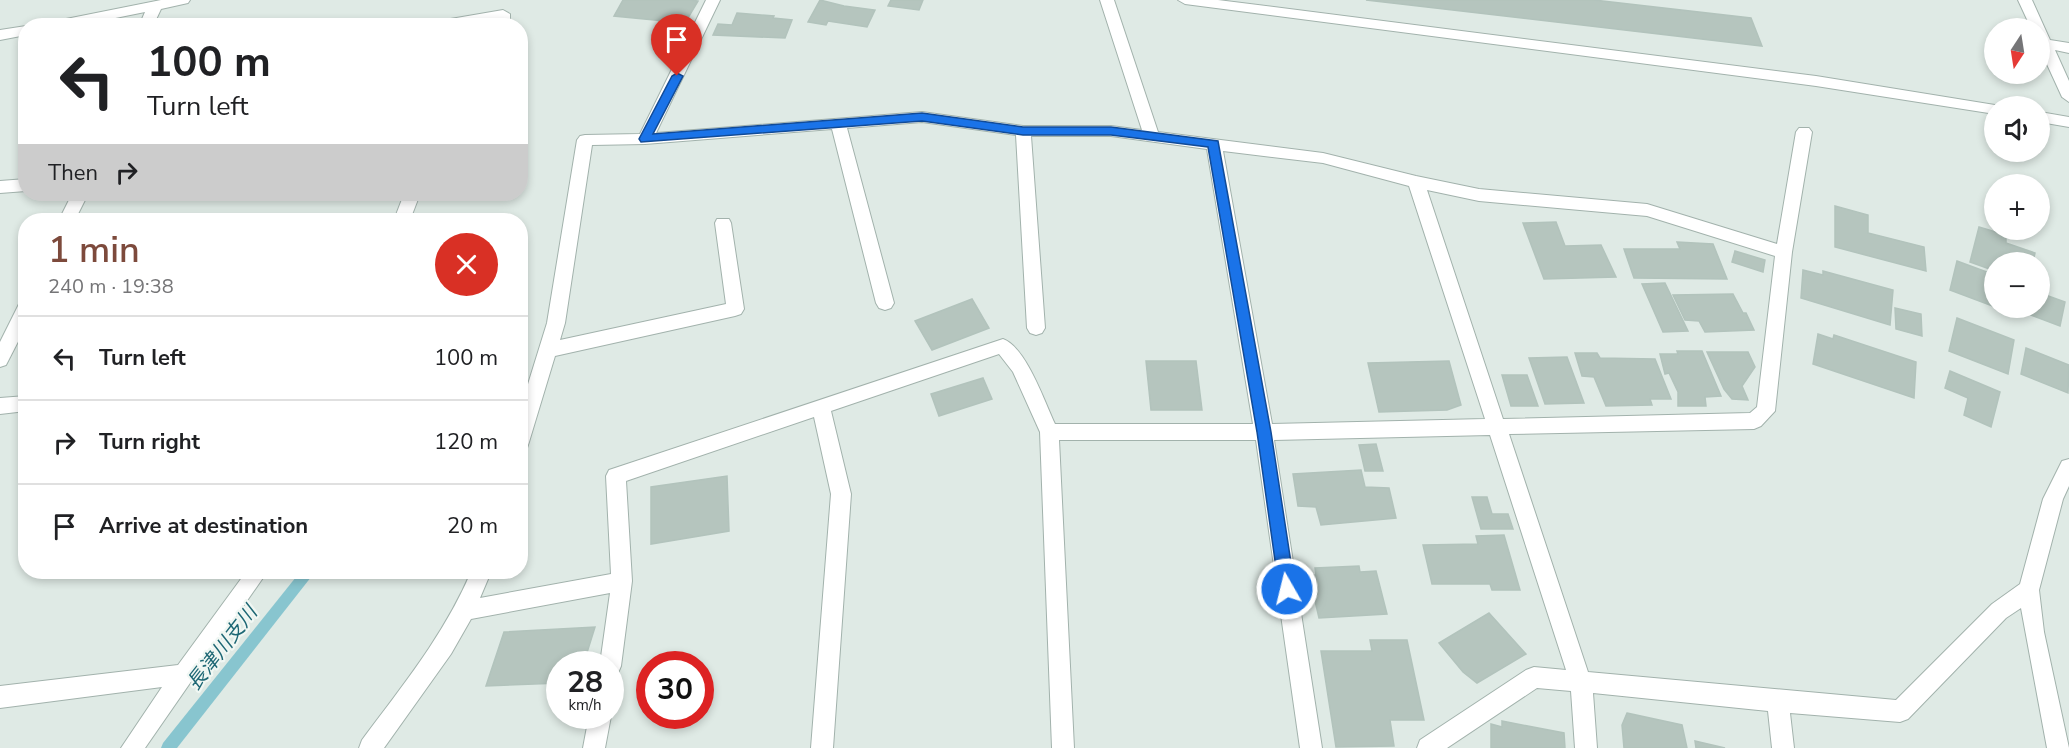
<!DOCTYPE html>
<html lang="en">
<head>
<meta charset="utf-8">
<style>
  body { margin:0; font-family:"Nunito Sans","Noto Sans JP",sans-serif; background:#f2f2f2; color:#202124; height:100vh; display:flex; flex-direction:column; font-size:22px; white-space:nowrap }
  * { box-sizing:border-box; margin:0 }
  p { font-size:20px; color:#757577 }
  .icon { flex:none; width:33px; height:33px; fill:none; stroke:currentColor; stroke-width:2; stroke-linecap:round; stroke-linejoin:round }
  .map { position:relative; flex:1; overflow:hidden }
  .panel { position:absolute; left:18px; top:213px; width:510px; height:366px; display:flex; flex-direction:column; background:#fff; border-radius:24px; box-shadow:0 3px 9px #0003 }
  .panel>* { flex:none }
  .banner { position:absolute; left:18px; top:18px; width:510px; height:183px; border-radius:24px; box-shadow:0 3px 9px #0003; background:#fff; color:#202124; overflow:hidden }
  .needle { width:39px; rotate:192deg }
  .fabs { position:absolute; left:1984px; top:18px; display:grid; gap:12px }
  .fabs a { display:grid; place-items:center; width:66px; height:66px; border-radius:50%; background:#fff; box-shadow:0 3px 9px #0003; font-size:30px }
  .speed { position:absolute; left:546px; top:651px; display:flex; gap:12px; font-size:30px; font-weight:700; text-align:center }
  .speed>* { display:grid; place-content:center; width:78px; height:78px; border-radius:50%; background:#fff; box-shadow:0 3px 9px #0003; line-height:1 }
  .speed small { font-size:15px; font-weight:400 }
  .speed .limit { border:9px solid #d22; background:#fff; color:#111 }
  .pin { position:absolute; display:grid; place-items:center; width:51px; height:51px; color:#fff; margin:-62px -26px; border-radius:50% 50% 50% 0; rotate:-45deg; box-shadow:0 0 6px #0007 }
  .pin .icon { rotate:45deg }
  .me { position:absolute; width:66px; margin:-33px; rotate:352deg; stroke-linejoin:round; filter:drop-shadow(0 0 4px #0008) }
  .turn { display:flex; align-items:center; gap:21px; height:126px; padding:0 30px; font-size:27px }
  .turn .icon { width:78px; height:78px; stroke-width:2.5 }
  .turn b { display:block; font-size:42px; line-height:51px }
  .then { display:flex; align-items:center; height:57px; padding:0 30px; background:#0003; gap:12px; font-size:22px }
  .round { display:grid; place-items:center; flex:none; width:63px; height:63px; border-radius:32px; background:#f2f2f2 }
  .overview { display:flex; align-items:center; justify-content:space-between; height:102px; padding:0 30px }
  h1 { font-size:36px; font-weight:600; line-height:45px; color:#7d4a3c }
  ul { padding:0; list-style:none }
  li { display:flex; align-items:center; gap:18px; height:84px; padding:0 30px; border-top:2px solid #e0e0e0 }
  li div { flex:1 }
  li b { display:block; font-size:22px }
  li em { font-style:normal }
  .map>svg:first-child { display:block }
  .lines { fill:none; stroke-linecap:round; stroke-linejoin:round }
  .stream { fill:#88c5cf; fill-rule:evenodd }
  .building { fill:#b5c5be; stroke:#b2c3bc; stroke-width:1.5 }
  .minor-casing { stroke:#a2b2ac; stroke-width:2 }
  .minor { fill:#fff; fill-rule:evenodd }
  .route { fill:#1a73e8; stroke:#114b97; stroke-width:1.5 }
  .labels { text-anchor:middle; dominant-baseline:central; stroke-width:4.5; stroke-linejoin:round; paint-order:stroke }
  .water-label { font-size:20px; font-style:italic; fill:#1d6774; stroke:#f0f7f3 }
</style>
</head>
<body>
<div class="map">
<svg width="2069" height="748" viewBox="0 0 2069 748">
  <rect width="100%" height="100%" fill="#dfeae5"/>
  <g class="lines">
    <!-- stream -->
    <path class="stream" d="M300 572H315L177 748H161L163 743Z"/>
  </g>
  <!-- building -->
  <g class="building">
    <path d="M623 0H690L698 1 685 23 614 16Z"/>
    <path d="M820 0 844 6 875 10 867 27 828 21 826 25 808 22Z"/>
    <path d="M891 0H923L919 10 888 6Z"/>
    <path d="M1366 0H1594L1751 18 1762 46Z"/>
    <path d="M737 13 774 16 773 18 792 20 785 38 713 35 718 24 732 25Z"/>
    <path d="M1835 206 1868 215V233L1924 247 1926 271 1835 247Z"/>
    <path d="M1556 222 1565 246 1601 245 1616 277 1544 279 1523 223Z"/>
    <path d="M1979 227 2006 235V243L2035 253 2033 262H1995V271L1970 262Z"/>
    <path d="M1677 242 1713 244 1727 279 1634 278 1624 249H1680Z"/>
    <path d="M1735 251 1765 260 1763 272 1732 262Z"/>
    <path d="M1957 261 1995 275V307L1950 290Z"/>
    <path d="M1803 270 1823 275V271L1893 290 1890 325 1801 298Z"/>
    <path d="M1665 283 1688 331 1663 332 1642 284Z"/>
    <path d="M2040 293 2065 302 2060 326 2031 315 2033 308H2040Z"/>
    <path d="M1733 294 1743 313H1746L1754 330 1705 332 1699 321 1685 320 1673 295Z"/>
    <path d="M972 299 989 328 932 350 915 321Z"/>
    <path d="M1895 308 1921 314 1922 336 1896 329Z"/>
    <path d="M1957 318 2014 340 2008 374 1949 351Z"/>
    <path d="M1818 334 1833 339 1834 335 1916 362 1914 398 1813 364Z"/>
    <path d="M2026 348 2069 365 2068 393 2021 374Z"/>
    <path d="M1677 351H1702L1721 396 1705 397 1706 406H1678V392L1669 373 1665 374 1660 354H1678Z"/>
    <path d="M1707 352H1748L1755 367 1742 386 1748 400 1732 399 1724 389Z"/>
    <path d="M1575 353H1597L1600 358 1655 359 1671 399H1650L1652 405 1606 406 1594 377 1582 376Z"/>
    <path d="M1567 357 1584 403 1545 404 1529 358Z"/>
    <path d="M1146 361H1196L1202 410H1151Z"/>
    <path d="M1449 361 1461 405 1447 410 1379 412 1368 363Z"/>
    <path d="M1950 371 2000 392 1991 427 1964 415 1968 398 1945 388Z"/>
    <path d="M1502 375H1527L1538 406H1511Z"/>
    <path d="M983 378 992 399 939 416 931 394Z"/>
    <path d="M1376 444 1383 471H1365L1359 445Z"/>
    <path d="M1361 470 1365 487 1389 488 1396 518 1321 525 1316 507 1298 506 1293 474Z"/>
    <path d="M727 476 729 531 651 544V487Z"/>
    <path d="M1472 497H1487L1492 514H1508L1513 529H1481Z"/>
    <path d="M1504 535 1520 590H1492L1490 584H1432L1423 545 1478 544 1476 536Z"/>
    <path d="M1359 566 1360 572 1376 571 1387 614 1319 618 1309 575H1316L1315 568Z"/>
    <path d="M1489 613 1526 654 1477 683 1463 672 1439 643Z"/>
    <path d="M595 627 585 659H575L573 664H560V683L486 686 504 632Z"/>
    <path d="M1370 640H1407L1424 720H1390L1394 746 1336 747 1321 651H1372Z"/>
    <path d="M1627 713 1682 725 1687 748H1624L1622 725Z"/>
    <path d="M1502 721 1564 733 1565 748H1491V724L1502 727Z"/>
    <path d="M1695 741 1725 748H1696Z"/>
  </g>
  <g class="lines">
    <defs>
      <g id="minor">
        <path d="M161 0H190L188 3 161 9 153 26H139L145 12 76 26H44L51 22Z"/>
        <path d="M706 0H720L656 133 922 112 1023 126H1111L1142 130 1100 0H1114L1158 132 1323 153 1416 176 1479 189 1647 204 1777 244 1796 132 1799 128H1809L1812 132 1792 252 1775 411 1761 426 1754 429 1509 434 1588 672 1896 700 1992 604 2020 584 2043 499 2062 461 2069 459V486L2063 499 2039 590 2044 632 2069 748H2047L2021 608 2006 618 1908 719 1900 722 1790 713 1794 748H1772L1768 711 1593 693 1597 748H1575L1571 691 1537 688 1447 748H1417L1420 740 1526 670 1534 667 1566 670 1490 435 1274 440 1322 748H1300L1256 440H1059L1074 748H1052L1040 432 1013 372 999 354 831 411 851 494 833 748H811L831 494 814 417 626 481 632 581 621 666 618 673 610 676V664H600L610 593 471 619 451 654 384 748H359L362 740C403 685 444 635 471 572H491L480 598 611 574 606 476 609 470 1003 339C1026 347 1045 403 1055 424H1253L1207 149 1111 136H1031L1045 328 1042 333 1036 335 1030 333 1027 328 1016 135 922 122 847 128 894 303 891 308 885 310 879 308 876 303 832 129 645 144 592 145 565 323 560 340 726 304 715 223 717 219H729L731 223 744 309 741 314 735 316 555 356 529 442 527 448 520 450V410L547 323 577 140 580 136 585 135 640 134ZM1223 151 1323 163 1409 186 1485 419 1272 424ZM1427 190 1479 201 1647 216 1775 256 1757 407 1750 413 1503 419Z"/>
        <path d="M1178 0H1218L1816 76 2001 106H1995V114L1816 86 1185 4Z"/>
        <path d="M2018 0H2032L2050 40 2069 43V53L2055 50 2069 81V102L2062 97 2040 49V28H2031Z"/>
        <path d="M503 10 510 14V26H496V20L462 26H426L433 22Z"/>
        <path d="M26 26V35L0 40V30Z"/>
        <path d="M2040 112 2069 117V127L2040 122Z"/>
        <path d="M26 179V191L0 193V181Z"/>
        <path d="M72 194H88L75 220H59Z"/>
        <path d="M404 194H420L410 220H394Z"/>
        <path d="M26 300V326L6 365 0 367V342L20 302Z"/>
        <path d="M26 396V411L0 414V398Z"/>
        <path d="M246 572H267L145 748H121L162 687 0 708V686L178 665Z"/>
        <path d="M610 715 611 716 605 748H583L589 716Z"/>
      </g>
    </defs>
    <!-- minor casing -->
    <use href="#minor" class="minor-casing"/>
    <!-- minor -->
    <use href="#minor" class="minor"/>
  </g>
  <!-- route -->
  <path class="route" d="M677 73 683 76 653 134 922 113 1023 127H1111L1218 141 1271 432 1295 589 1293 594 1287 596 1282 594 1279 589 1257 432 1208 147 1111 135H1023L922 121 641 142 639 139 672 76Z"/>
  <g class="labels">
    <!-- water labels -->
    <g class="water-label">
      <text transform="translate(222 648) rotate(-52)">長津川支川</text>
    </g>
  </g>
</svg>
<div class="fabs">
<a><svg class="needle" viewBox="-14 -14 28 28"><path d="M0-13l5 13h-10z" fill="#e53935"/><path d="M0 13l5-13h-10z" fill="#757577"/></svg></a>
<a><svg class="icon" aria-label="sound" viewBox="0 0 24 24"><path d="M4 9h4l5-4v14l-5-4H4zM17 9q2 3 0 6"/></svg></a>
<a>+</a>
<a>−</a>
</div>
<div class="speed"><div>28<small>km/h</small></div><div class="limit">30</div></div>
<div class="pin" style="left:677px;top:76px;background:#d93025"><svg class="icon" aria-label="arrive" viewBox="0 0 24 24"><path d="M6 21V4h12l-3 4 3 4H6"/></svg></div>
<svg class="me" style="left:1287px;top:589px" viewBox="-20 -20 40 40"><circle r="17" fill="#1a73e8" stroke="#fff" stroke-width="3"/><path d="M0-11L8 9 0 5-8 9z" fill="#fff"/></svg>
<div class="banner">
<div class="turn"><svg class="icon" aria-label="left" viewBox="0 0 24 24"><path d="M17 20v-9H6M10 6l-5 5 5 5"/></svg><div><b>100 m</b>Turn left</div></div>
<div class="then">Then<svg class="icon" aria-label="right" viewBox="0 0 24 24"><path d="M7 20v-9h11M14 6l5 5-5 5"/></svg></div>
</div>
<section class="panel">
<div class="overview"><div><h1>1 min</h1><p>240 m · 19:38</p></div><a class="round" style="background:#d93025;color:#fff"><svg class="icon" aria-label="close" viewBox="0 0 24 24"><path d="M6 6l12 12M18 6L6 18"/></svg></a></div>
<ul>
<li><svg class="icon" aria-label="left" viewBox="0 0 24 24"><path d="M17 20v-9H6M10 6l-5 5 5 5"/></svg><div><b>Turn left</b></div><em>100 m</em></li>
<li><svg class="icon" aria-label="right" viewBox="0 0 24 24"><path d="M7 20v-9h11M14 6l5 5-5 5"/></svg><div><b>Turn right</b></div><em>120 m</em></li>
<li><svg class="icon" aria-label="arrive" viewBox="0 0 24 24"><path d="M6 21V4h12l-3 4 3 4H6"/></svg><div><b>Arrive at destination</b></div><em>20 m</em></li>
</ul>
</section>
</div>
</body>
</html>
